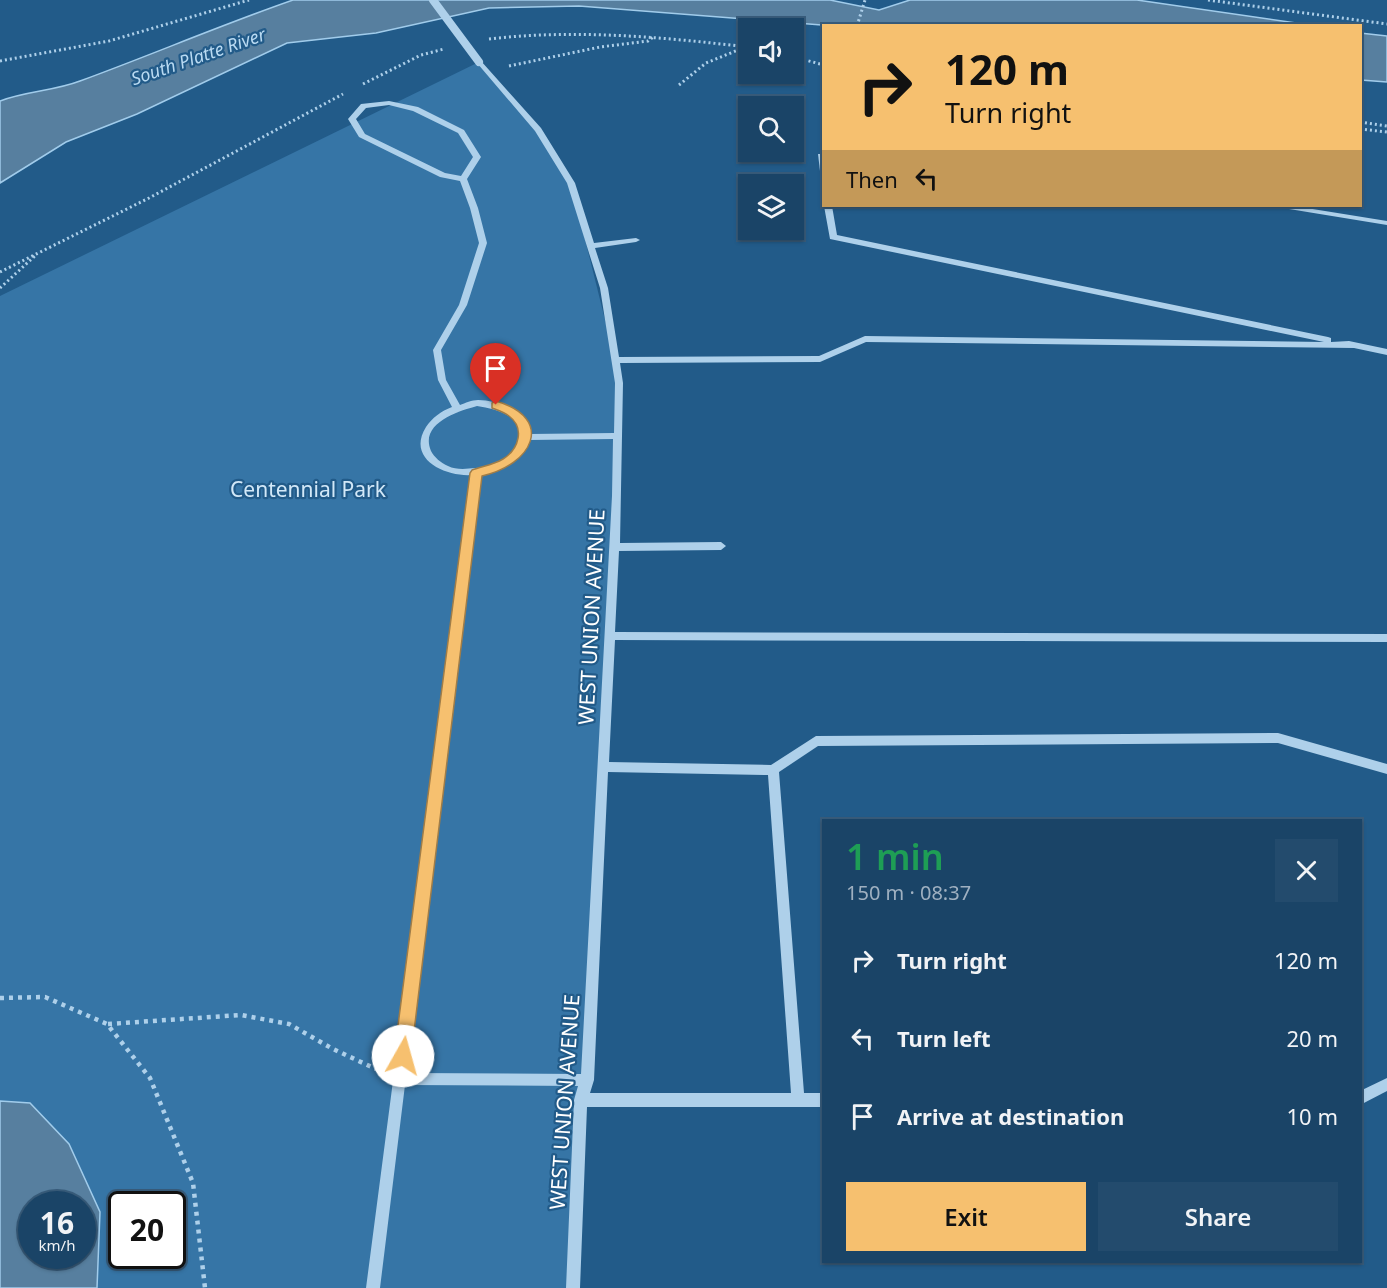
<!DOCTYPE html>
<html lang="en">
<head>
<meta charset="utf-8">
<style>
  body { margin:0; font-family:"Noto Sans",sans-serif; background:#234b6d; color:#f1f3f6; height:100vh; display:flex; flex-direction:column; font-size:22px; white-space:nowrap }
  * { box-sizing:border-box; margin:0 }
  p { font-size:20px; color:#9fb0c0 }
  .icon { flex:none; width:33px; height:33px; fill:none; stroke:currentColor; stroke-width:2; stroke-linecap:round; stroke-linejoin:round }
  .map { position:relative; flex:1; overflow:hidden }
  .side { position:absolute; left:822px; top:819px; width:540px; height:444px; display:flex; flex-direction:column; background:#1a4467; border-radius:0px; box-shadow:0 2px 4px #0004,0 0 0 2px #385c7b }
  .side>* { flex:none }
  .top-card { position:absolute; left:822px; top:24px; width:540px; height:183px; border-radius:0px; box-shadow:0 2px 4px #0004,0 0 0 2px #385c7b; background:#f6c06f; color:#111; overflow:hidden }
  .controls { position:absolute; left:738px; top:18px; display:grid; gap:12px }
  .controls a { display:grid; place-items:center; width:66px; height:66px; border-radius:0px; background:#1a4467; box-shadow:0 2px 4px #0004,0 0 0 2px #385c7b; font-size:30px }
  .speed { position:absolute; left:18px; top:1191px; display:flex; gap:12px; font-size:30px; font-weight:700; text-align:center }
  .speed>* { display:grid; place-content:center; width:78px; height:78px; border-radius:50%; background:#1a4467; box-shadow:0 2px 4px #0004,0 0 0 2px #385c7b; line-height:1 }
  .speed small { font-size:15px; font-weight:400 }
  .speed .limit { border:3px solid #111; border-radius:9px; background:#fff; color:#111 }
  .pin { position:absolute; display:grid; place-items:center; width:51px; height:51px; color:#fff; margin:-62px -26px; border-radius:50% 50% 50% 0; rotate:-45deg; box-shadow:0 0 6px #0007 }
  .pin .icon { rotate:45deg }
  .me { position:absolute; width:66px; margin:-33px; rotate:7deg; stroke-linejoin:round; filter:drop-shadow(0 0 4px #0008) }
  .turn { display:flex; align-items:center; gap:21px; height:126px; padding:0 24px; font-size:27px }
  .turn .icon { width:78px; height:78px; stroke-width:2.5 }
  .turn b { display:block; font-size:42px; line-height:51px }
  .then { display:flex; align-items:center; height:57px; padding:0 24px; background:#0003; gap:12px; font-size:22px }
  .round { display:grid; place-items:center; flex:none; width:63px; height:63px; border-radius:0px; background:#234b6d }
  .head { display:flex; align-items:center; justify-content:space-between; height:102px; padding:0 24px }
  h1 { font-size:36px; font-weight:600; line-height:45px; color:#1e9e55 }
  .action { display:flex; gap:12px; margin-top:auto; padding:12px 24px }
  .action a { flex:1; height:69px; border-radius:0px; background:#f6c06f; color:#111; font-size:24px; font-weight:600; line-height:69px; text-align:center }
  .action a+a { background:#234b6d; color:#f1f3f6 }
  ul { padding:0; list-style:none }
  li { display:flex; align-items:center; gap:18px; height:78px; padding:0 24px }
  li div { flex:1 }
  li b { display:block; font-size:22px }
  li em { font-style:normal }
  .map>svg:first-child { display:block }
  .green { fill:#3675a6; fill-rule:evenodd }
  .water { fill:#577f9f; stroke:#a1cceb; stroke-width:1.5; fill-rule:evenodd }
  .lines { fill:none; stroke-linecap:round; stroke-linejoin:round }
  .path-far1 { stroke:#aed0ea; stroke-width:3; stroke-dasharray:2 3; stroke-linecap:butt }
  .path { stroke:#aed0ea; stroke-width:4.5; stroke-dasharray:4 5; stroke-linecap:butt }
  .minor { fill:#aed0ea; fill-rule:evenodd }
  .minor-bridge { stroke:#aed0ea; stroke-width:8 }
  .route { fill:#f6c06f; stroke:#a07d48; stroke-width:1.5 }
  .labels { text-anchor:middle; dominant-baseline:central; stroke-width:4.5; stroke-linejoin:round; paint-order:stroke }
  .far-water-label { font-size:18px; font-style:italic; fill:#b9daf2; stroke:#225b89 }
  .park-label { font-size:21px; fill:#d2e8f8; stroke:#225b89 }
  .street-label { font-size:21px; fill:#fff; stroke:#225b89 }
</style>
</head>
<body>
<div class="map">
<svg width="1387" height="1288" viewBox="0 0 1387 1288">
  <rect width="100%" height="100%" fill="#225b89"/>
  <!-- green -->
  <path class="green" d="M479 62 538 130 571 183 615 360 619 383 573 1288H0V296ZM32 1204H82V1256H32ZM122 1204H172V1256H122Z"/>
  <!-- water -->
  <g class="water">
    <path d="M293 0H830L879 10 910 0H1137L1310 25 834 26 579 6 489 8 376 33 287 43 137 114 66 142 0 183V101C26 91 54 91 80 81 151 55 221 25 293 0Z"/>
    <path d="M1360 33 1387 36V82L1361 80Z"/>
    <path d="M0 1101 30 1103 69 1144 100 1212 97 1288H0ZM32 1204H82V1256H32Z"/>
  </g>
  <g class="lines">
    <!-- path-far1 -->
    <g class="path-far1">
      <path d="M1208 0 1387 24"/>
      <path d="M857 26 865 0"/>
      <path d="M489 39C576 29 661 37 748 47"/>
      <path d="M794 57 824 65"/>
      <path d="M0 61 109 41 249 0"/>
      <path d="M509 66 600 47 648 41 653 37"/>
      <path d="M363 84 421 55 444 49"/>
      <path d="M679 85 706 63 738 50 740 46"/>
      <path d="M1360 122 1387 126"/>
      <path d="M1360 129 1387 132"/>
      <path d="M0 272 149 198 343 94"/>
      <path d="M0 288 37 254"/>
    </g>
    <!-- path -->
    <g class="path">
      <path d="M0 998 45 997 107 1024 150 1078 193 1183 205 1288"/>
      <path d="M108 1024 241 1015 289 1024 333 1049 376 1069"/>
    </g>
    <!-- minor -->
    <g class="minor">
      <path d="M479 60 481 61 541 128 575 183 594 243 636 238 640 240 636 242 595 248 608 288 619 357 819 356 865 336 1324 342 830 239 824 206H832L837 235 1328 337 1331 338V342L1349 341 1387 349V355L1354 348 866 342 820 362 620 363 623 383 620 543 721 542 726 546 721 550 619 551 615 632 1387 634V642L615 640 609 762 771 765 816 736 1278 733 1387 764V774L1278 743 818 746 779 772 804 1093H824V1107H587L580 1288H566L574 1100 578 1086 405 1085 380 1288H366L472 475C445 477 406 459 426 427 432 418 441 411 452 407L438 380 433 350 459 305 479 243 470 208 460 181 440 177 359 137 348 119 361 104 389 101 418 107 464 130 481 157 467 179 478 208 487 243 467 305 441 350 446 380 460 405C465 403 472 400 478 400 498 400 527 412 530 434L614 433 615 383 600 288 567 183 535 131 477 63 476 62ZM389 105 413 111 458 133 473 157 461 176 445 173 365 134 356 119 366 108ZM477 406C490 408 505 411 515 421 530 435 512 457 497 464 490 467 482 468 475 468 466 469 456 470 448 466 441 463 434 457 431 451 419 423 459 411 477 406ZM613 439 612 496 581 1074 407 1073 482 474C503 471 521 461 529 440ZM608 772 768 775 791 1093H590L594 1080Z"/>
      <path d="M818 154H824V173L820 171Z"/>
      <path d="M1279 206H1294L1387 221V225L1283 208Z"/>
      <path d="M1387 1078V1091L1360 1105V1091Z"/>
    </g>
    <!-- minor-bridge -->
    <path class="minor-bridge" d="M433 0 479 62"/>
  </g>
  <!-- route -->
  <path class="route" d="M496 401C556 419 532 465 482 476L411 1056 409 1061 403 1064 397 1061 394 1056 470 473 472 470C483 466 493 465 503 459 519 449 525 428 509 416 504 412 497 410 492 408V403Z"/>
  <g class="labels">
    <!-- far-water labels -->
    <g class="far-water-label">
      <text transform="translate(198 56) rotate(-19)">South Platte River</text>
    </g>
    <!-- park labels -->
    <g class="park-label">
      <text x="308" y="489">Centennial Park</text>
    </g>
    <!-- street labels -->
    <g class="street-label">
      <text transform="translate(591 617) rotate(-87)">WEST UNION AVENUE</text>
      <text transform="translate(564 1102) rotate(-86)">WEST UNION AVENUE</text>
    </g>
  </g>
</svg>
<div class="controls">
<a><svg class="icon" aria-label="sound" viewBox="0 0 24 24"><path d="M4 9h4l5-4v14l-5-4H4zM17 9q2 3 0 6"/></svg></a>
<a><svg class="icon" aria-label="search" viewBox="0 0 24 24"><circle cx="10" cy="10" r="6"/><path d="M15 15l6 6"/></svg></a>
<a><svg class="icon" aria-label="layers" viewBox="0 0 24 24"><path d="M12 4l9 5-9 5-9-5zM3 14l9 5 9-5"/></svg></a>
</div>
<div class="speed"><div>16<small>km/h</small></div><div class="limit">20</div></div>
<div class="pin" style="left:496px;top:405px;background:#d93025"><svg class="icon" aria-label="arrive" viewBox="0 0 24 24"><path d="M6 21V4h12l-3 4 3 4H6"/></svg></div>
<svg class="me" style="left:403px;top:1056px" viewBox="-20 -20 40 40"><circle r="19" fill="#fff"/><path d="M0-13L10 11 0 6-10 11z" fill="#f6c06f"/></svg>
<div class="top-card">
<div class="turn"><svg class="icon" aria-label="right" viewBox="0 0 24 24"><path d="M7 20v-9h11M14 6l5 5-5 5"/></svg><div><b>120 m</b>Turn right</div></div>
<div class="then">Then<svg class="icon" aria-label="left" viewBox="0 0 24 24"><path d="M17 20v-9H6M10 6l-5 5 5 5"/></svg></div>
</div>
<section class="side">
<div class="head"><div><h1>1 min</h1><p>150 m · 08:37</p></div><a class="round"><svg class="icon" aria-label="close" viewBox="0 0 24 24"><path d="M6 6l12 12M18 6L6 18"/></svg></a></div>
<ul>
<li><svg class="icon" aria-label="right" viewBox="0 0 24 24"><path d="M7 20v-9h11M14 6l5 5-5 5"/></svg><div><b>Turn right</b></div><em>120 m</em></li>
<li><svg class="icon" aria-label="left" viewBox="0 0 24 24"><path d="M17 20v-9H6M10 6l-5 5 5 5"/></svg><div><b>Turn left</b></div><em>20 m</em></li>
<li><svg class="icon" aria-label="arrive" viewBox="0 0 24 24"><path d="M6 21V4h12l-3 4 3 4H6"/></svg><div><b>Arrive at destination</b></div><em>10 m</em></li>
</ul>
<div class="action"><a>Exit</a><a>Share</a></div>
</section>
</div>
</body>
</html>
